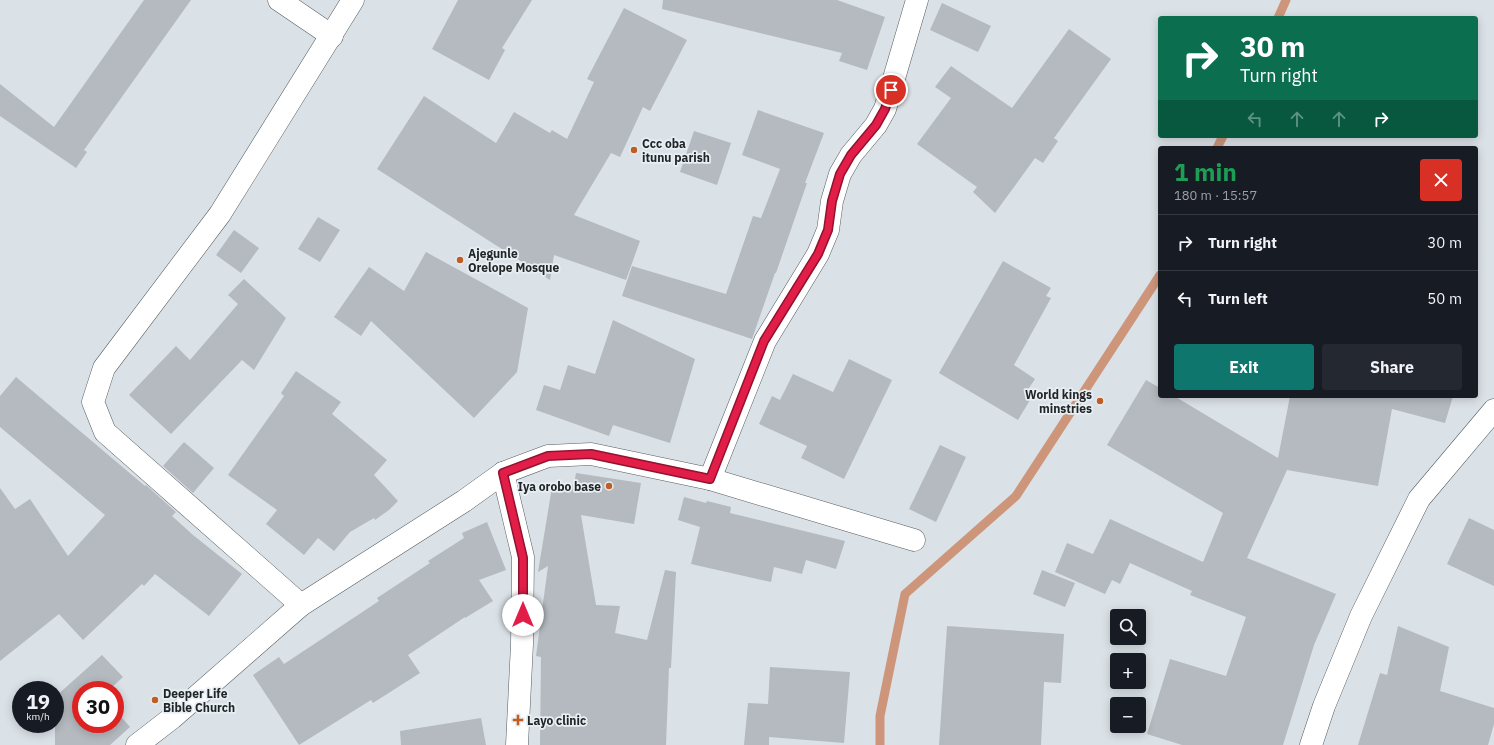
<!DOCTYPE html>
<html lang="en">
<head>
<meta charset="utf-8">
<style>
  body { margin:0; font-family:"IBM Plex Sans",sans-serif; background:#242831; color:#f1f3f6; height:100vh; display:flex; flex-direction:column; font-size:15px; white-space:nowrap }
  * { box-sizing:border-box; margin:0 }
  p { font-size:13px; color:#9ea1a6 }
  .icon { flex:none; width:22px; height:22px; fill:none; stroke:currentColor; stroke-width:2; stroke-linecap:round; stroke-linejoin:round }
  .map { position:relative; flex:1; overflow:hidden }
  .sheet { position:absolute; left:1158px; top:146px; width:320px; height:252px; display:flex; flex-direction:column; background:#171b24; border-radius:4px; box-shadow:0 2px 10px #0003 }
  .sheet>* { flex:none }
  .banner { position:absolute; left:1158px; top:16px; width:320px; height:122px; border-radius:4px; box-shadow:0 2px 10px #0003; background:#0b6e4f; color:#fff; overflow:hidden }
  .buttons { position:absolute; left:1110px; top:609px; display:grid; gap:8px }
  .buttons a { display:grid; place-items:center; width:36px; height:36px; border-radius:4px; background:#171b24; box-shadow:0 2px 10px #0003; font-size:20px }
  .speed { position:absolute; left:12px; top:681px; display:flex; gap:8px; font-size:20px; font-weight:700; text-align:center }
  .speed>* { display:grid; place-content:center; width:52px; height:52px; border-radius:50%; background:#171b24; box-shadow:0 2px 10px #0003; line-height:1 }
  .speed small { font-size:10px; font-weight:400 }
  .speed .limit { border:6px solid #d22; background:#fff; color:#111 }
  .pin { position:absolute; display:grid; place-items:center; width:34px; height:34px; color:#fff; margin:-17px; border:2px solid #fff; border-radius:50%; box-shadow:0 1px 4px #0007 }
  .me { position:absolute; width:44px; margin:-22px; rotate:0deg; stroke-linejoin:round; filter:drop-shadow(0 0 3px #0008) }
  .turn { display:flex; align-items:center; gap:14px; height:84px; padding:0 16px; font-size:18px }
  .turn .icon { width:52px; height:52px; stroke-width:2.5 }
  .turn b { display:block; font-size:28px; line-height:34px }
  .lanes { display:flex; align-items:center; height:38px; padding:0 16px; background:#0003; justify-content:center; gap:20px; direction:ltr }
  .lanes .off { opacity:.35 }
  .round { display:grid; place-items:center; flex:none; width:42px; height:42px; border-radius:4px; background:#242831 }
  .headline { display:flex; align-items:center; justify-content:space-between; height:68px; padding:0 16px }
  h1 { font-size:24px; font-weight:700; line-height:30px; color:#1e9e55 }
  .cta { display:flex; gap:8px; margin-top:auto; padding:8px 16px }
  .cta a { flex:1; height:46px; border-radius:4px; background:#0f766e; color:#fff; font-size:16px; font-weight:700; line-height:46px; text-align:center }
  .cta a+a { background:#242831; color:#f1f3f6 }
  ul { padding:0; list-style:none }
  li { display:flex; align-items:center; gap:12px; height:56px; padding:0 16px; border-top:1px solid #363941 }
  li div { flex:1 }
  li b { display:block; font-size:15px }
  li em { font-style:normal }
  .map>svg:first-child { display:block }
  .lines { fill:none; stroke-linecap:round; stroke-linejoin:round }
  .stream { stroke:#cd967b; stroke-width:9 }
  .building { fill:#b4babf }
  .street-casing { stroke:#565c60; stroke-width:23 }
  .street { stroke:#fff; stroke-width:22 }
  .route-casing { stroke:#92132f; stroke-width:10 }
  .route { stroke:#e11d48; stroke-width:7 }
  .poi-dot { fill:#c05d23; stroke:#e8eff4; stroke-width:1.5 }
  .labels { text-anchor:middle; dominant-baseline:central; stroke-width:3.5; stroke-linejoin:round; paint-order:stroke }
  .poi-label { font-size:12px; font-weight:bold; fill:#222526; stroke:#e8eff4; text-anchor:start }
</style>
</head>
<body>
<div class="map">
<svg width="1494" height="745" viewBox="0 0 1494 745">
  <rect width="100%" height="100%" fill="#dbe2e7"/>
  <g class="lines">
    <!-- stream -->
    <g class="stream">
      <path d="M1278 18 1286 0"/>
      <path d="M1217 148 1223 136"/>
      <path d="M880 745V716L905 594 1016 496 1160 275"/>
    </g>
  </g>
  <!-- building -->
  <g class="building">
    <path d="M144 0H191L84 150 87 152 76 168 0 116V84L54 127Z"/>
    <path d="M458 0H532L502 48 505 50 489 80 432 49Z"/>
    <path d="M663 0H837L885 17 867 70 839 61 842 53 662 9Z"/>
    <path d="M942 3 991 26 978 52 930 30Z"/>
    <path d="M624 8 687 40 650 111 643 107 620 157 611 153 574 215 640 241 626 280 554 255 550 280 377 169 424 96 496 143 514 112 550 133 552 130 567 139 594 82 587 79Z"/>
    <path d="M1069 29 1111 59 1054 138 1058 141 1043 163 1035 158 995 213 973 192 977 187 917 144 951 98 935 87 951 66 1012 108Z"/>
    <path d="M758 110 824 133 805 183H807L776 273H775L752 339 622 296 632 266 726 294 753 216 761 218 780 169 742 155Z"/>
    <path d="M694 131 731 143 717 185 680 172Z"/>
    <path d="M318 217 340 230 320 262 298 249Z"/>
    <path d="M234 230 259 248 241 273 216 255Z"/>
    <path d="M426 252 528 308 517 372 474 418 371 321 361 336 334 317 369 267 404 291Z"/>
    <path d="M1003 261 1051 288 1046 296 1051 298 1014 365 1035 379 1027 391 1033 395 1018 420 939 373Z"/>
    <path d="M244 279 286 318 254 370 242 360 171 434 129 395 176 346 190 360 238 304 228 295Z"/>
    <path d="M613 320 695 359 670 443 613 425 609 436 536 410 544 385 560 390 568 365 595 374Z"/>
    <path d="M849 359 892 380 844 479 801 458 807 446 759 424 772 396 780 400 793 374 833 392Z"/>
    <path d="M296 371 341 402 332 414 387 460 374 475 398 501 389 510 375 520 374 518 350 532 334 551 318 538 304 555 266 524 277 510 228 475 284 396 281 393Z"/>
    <path d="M16 377 145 486 146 485 176 512 172 516 193 535 242 574 209 616 155 574 144 586 142 584 83 640 59 614 0 661V488L15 509 30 499 68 556 105 515 0 427V396Z"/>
    <path d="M1146 380 1160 388V396H1174L1278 458 1290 396H1453L1445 423 1392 409 1378 486 1287 470 1247 558 1336 594 1314 645 1283 745H1182L1147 734 1170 659 1226 676 1246 617 1190 595 1192 591 1130 563 1120 584 1112 580 1105 594 1055 572 1067 543 1093 554 1110 519 1203 562 1223 513 1107 445Z"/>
    <path d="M184 442 214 468 193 493 163 466Z"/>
    <path d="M940 445 966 457 936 522 909 509Z"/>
    <path d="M576 473 641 483 634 524 581 515 596 605 620 606 615 633 647 640 665 570 676 572 671 668H669L666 745H540L541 657 536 656 548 566 538 572 552 487 574 485Z"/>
    <path d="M684 497 706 503 707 501 731 507 730 513 845 541 836 569 806 560 802 574 774 567 771 582 691 564 700 527 678 520Z"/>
    <path d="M1469 518 1494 530V586L1447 564Z"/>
    <path d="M487 522 506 570 479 580 493 601 465 618V617L408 655 420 673 373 703 371 700 299 745 253 675 279 657 284 664 379 601 377 598 430 563 428 561 464 538 462 533Z"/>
    <path d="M1042 570 1075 583 1065 607 1033 594Z"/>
    <path d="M947 626 1064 634 1061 683 1044 682 1041 745H939Z"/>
    <path d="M1398 626 1449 647 1440 691 1494 708V724L1488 745H1358L1380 673 1387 675Z"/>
    <path d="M102 655 123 677 109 690H81V724H115V710L130 727 110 745H55V697Z"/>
    <path d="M770 667 850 672 844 743 769 737V745H744L748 703 768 704Z"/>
    <path d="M481 718 486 745H401L400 731Z"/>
  </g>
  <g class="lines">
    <defs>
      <g id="street">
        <path d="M279 0 332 36"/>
        <path d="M503 473 523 557 522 644 517 745"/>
        <path d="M710 479 765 341 818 254 828 230 832 201 840 174 851 155 876 125 885 109 917 0"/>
        <path d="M301 605 105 432 93 402 104 368 220 214 353 0"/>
        <path d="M137 745 172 718 301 605 464 501 503 473 548 456 591 454 710 479 914 540"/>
        <path d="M1311 745 1324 706 1361 616 1419 499 1494 410"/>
      </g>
    </defs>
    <!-- street casing -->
    <use href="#street" class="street-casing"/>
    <!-- street -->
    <use href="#street" class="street"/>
  </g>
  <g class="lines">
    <defs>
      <path id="route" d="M523 615V558L503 473 548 456 591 454 710 479 764 341 818 254 828 230 832 201 840 174 851 155 876 125 885 109 891 90"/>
    </defs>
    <!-- route casing -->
    <use href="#route" class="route-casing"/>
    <!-- route -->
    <use href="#route" class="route"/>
  </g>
  <!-- markers -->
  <g class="poi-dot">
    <circle cx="634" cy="150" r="4"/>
    <circle cx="460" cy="260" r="4"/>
    <circle cx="1100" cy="401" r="4"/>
    <circle cx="609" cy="486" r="4"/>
    <circle cx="155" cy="700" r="4"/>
    <path d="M516 714h4v4h4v4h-4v4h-4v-4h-4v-4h4z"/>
  </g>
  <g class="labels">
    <!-- poi labels -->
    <g class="poi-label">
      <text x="642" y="143">Ccc oba<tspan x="642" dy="14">itunu parish</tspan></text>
      <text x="468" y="253">Ajegunle<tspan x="468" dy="14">Orelope Mosque</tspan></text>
      <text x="1092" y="394" text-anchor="end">World kings<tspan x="1092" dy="14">minstries</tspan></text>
      <text x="601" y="486" text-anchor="end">Iya orobo base</text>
      <text x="163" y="693">Deeper Life<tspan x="163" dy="14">Bible Church</tspan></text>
      <text x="527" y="720">Layo clinic</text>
    </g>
  </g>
</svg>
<div class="buttons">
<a><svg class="icon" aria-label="search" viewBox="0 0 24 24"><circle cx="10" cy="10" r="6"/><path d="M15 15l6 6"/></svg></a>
<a>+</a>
<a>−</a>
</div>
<div class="speed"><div>19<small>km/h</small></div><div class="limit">30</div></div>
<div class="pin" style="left:891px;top:90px;background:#d93025"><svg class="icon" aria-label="arrive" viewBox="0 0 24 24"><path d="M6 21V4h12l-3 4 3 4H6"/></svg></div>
<svg class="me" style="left:523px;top:615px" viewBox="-20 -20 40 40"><circle r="19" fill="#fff"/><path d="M0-13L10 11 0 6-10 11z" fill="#e11d48"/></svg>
<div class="banner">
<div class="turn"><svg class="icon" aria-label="right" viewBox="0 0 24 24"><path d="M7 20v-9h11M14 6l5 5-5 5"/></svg><div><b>30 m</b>Turn right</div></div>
<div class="lanes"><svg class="icon off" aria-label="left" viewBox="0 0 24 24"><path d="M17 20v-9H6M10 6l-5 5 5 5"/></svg><svg class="icon off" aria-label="ahead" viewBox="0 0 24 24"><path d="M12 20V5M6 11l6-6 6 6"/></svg><svg class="icon off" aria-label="ahead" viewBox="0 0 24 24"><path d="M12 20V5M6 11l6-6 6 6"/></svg><svg class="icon" aria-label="right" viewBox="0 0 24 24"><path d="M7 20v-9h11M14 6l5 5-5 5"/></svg></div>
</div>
<section class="sheet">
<div class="headline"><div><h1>1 min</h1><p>180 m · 15:57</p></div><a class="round" style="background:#d93025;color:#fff"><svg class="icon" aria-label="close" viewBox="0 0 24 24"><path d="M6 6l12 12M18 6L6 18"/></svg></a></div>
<ul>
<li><svg class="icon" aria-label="right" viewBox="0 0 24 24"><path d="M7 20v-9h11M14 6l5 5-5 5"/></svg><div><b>Turn right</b></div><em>30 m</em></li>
<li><svg class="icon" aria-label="left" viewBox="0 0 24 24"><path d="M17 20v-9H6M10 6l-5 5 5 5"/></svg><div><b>Turn left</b></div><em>50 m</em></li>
</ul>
<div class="cta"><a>Exit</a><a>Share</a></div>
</section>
</div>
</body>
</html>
